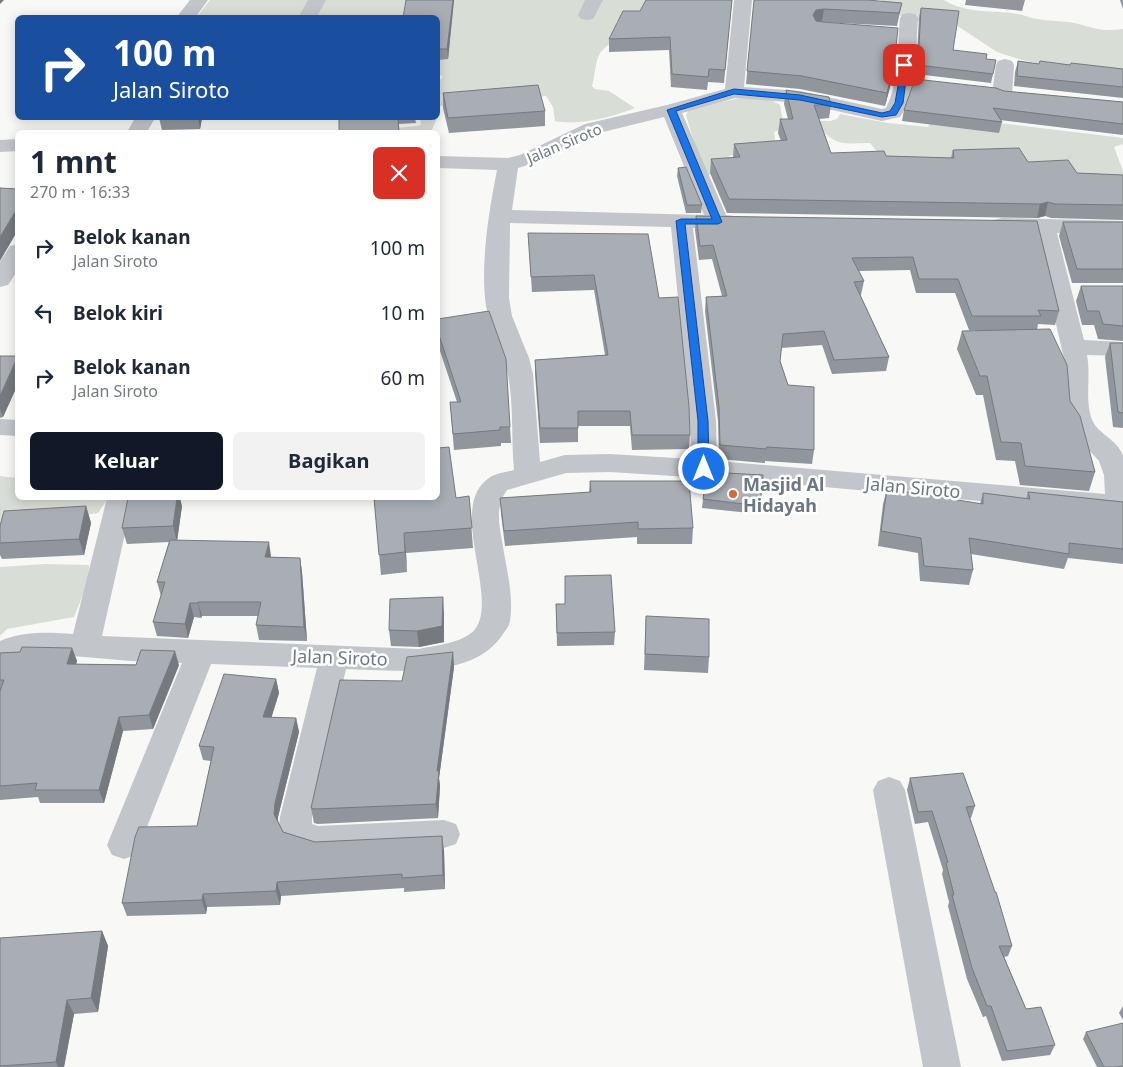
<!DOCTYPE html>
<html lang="id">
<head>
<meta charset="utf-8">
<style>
  body { margin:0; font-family:"Noto Sans",sans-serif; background:#f2f2f3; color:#1f2937; height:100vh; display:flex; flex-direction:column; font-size:19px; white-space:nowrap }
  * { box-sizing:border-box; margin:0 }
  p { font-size:16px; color:#747a83 }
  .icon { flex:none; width:28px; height:28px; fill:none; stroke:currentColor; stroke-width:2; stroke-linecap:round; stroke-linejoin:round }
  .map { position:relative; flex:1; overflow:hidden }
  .side { position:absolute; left:15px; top:130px; width:425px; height:370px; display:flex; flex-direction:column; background:#fff; border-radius:8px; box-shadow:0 2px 12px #0003 }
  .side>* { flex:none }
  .banner { position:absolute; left:15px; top:15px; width:425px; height:105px; border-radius:8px; box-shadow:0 2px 12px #0003; background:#1a4fa0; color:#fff; overflow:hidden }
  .pin { position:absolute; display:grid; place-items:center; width:42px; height:42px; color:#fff; margin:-21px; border-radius:10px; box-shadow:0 2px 8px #0006 }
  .me { position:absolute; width:55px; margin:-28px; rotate:0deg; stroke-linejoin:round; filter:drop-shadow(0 0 4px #0008) }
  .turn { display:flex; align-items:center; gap:18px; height:105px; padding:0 15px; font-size:22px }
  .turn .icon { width:65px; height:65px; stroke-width:2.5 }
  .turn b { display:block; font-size:35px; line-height:42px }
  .round { display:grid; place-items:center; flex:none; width:52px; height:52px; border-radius:8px; background:#f2f2f3 }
  .head { display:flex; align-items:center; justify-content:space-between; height:85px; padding:0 15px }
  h1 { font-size:30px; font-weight:700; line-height:38px }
  .cta { display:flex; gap:10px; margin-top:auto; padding:10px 15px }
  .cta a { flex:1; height:58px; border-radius:8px; background:#111827; color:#fff; font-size:20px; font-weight:700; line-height:58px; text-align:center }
  .cta a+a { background:#f2f2f3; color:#1f2937 }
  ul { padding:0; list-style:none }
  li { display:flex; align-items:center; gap:15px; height:65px; padding:0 15px }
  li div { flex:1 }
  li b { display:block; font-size:19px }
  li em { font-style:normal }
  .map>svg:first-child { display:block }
  .green { fill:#d8ddd6 }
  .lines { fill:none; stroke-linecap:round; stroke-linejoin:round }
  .minor { fill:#c2c5c9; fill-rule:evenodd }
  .wall { fill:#90969b }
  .shaded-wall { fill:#767a7e }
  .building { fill:#a8aeb4; stroke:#767a7e }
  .route { fill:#1a73e8; stroke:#114b97 }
  .poi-dot { fill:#d16a3e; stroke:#fff; stroke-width:2 }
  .labels { text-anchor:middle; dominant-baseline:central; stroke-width:5; stroke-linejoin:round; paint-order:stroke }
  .far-street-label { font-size:15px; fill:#6b7784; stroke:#fff }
  .poi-label { font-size:18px; font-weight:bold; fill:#6b7784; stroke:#fff; text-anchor:start }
  .street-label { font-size:18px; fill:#6b7784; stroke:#fff }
</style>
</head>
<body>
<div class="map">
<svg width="1123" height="1067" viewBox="0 0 1123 1067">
  <rect width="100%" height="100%" fill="#f8f8f6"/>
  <!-- green -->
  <g class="green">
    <path d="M210 0H723L616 22 615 41C592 53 598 65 592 86L595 89 609 91 635 108C612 117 580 126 555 121L553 107 546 96 454 103 438 107V83L443 76 438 75V18H196Z"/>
    <path d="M881 0H944C967 14 992 10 1018 14 1024 15 1030 18 1037 19 1049 21 1062 21 1075 23 1095 28 1100 32 1123 29V73L1043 65 1019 59 997 52 956 25 916 21 901 16 883 5Z"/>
    <path d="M740 98 771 100 780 105 783 120 830 121 837 119 840 114 888 123 928 127 931 122 1000 123 1123 138V144L1114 147 1123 171V185L979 174 880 155 870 143C850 143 837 147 823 131L785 128 774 132 776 145 729 156 733 174 704 175 686 115 689 109Z"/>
    <path d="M420 118H437L431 132H383C394 126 408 128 421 125Z"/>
    <path d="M0 476 17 478 18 498H108L98 513 0 526Z"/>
    <path d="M45 564 89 565 88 582 74 617 7 629 0 636V567Z"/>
  </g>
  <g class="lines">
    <!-- minor -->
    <g class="minor">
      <path d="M190 0H208L195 18H176Z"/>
      <path d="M308 0H326L316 18H298Z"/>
      <path d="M585 0H603L593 19 587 20 581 19 578 15Z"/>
      <path d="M734 0H752L744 87 800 91 882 109 886 108C900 82 897 47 900 18L903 14 909 13 915 14 918 18C915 51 920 89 900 117L882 121 800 103 735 98 682 113 726 215 742 217 745 222 742 227 734 229 693 228 716 421 717 461 1105 494 1104 475 1099 461 1077 437 1066 419 1064 404V359L1035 232 994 230 991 225 994 220 1002 218 1123 221V235L1057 233 1084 340 1123 342V356L1087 355C1091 376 1085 397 1091 417 1096 434 1118 439 1123 456 1123 466 1123 502 1123 514L769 482 610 472 566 473 507 490C495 506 499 523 502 541 506 567 514 595 510 621 509 627 504 632 501 637 470 680 393 670 346 669L312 817V824L318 826 444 820 456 824 460 834 456 844 444 848 318 854 288 845 279 827 280 817 317 668 211 664 136 855 124 859 112 855 107 845 182 663 131 661 49 654 22 657 0 665V641C23 631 48 632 73 634L107 498H133L102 636 419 649C436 645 456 644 470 634 506 608 444 508 489 478 495 473 507 472 514 470 511 439 514 406 508 375 504 351 490 330 486 306 480 264 489 211 497 170L438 168V156L508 158 520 155 585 124 667 105 725 89ZM664 117 704 215 512 210 518 168 534 163 599 133ZM510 223 671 227 690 421 691 459 610 454 565 455 540 462 533 374 529 358 512 316 509 298Z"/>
      <path d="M1005 59 1012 61 1014 65 1012 94 1009 98 1002 100 995 98 992 94 996 65 998 61Z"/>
      <path d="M135 118H155L147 132H127Z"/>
      <path d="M18 139V151L0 152V140Z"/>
      <path d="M18 244V270L8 285 0 287V262L10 246Z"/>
      <path d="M0 419 18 420V436L0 435Z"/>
      <path d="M889 777 900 781 905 790 961 1067H923L873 790 878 781Z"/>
    </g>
  </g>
  <!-- wall -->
  <g class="wall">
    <path d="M454 0 448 59 438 60V18Z"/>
    <path d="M732 0 724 83 708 82 707 90 671 87 669 50 609 52V39Z"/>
    <path d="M754 0 902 3 897 26 820 22 894 66 892 79 885 106 800 89 746 84Z"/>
    <path d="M966 0H1025L1022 11 965 5Z"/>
    <path d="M1120 0H1123V9Z"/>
    <path d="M921 8 953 50 986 59 993 74 991 83 916 74 919 17Z"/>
    <path d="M1018 61 1039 64 1070 65 1123 69V98L1014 86 1015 72Z"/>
    <path d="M786 90 831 105 829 118 819 119 831 153 886 156 951 158 953 150 1028 162 1077 173 1123 175V220L1051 218 1045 216 1037 218 727 213 710 173 711 159 733 158 734 144 781 141 778 133 780 119H788L784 104Z"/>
    <path d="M1004 91 1123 102V135L1000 120 1002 122 999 133 902 121 904 110Z"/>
    <path d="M443 93 545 111V126L449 133 443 108Z"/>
    <path d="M159 118H202L200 129 162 130Z"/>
    <path d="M339 118H415L416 123 398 124Z"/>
    <path d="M678 168 702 205 701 213H686L677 176Z"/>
    <path d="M696 216 1037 221 1059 311 1055 325 1038 324 1037 330 1070 401 1095 472 1089 491 1020 485 1015 461 996 460 983 395H976L957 349 962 331 1000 330H969L955 293H916L910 270 859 271 864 281 861 295H860L889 357 886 371 832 374 822 345 781 348 780 361 788 385 814 450 812 464 765 461V463L719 459 718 421 705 311 706 297 722 296 712 259 699 260 695 230Z"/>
    <path d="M1063 222H1123V283H1072L1059 236Z"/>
    <path d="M528 233 659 298 690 435 689 449 632 450 630 426H578V442L540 443 535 374V360L605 355 594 290 532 292Z"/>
    <path d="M1081 286H1123V341L1098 339 1094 325H1082L1076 301Z"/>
    <path d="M438 319 510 427 511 443H501V446L454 450 450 402H457L438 345Z"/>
    <path d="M1110 343H1123V428L1113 427 1105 357Z"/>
    <path d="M0 356H18V384L3 417 0 418Z"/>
    <path d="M763 475 759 514 702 508 703 499Z"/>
    <path d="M590 481 693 528 692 544H637V537L505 546 501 514 500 498 589 492Z"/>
    <path d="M887 489 980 504 983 493 1026 499 1028 492 1123 502V564L1068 558 1064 569 971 554 973 570 969 585 920 581 918 553 878 546 883 504Z"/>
    <path d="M469 496 473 548 406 553 407 572 381 575 374 498H456Z"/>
    <path d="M86 506 91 523 84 555 2 559 0 555V526Z"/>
    <path d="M182 506 177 540 271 556V557L300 558 302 572 307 641 259 640 256 625 258 616H202L201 618 194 617 188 638 157 636 153 622 161 596 157 582 169 542 127 544 122 528Z"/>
    <path d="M556 604 615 632 614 645 557 646Z"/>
    <path d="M444 613V642L419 647 391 646 389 630Z"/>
    <path d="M646 616 709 657 708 673 644 670Z"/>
    <path d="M72 648 77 661 76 664 179 665 153 729 123 731 104 803H40L38 797 0 800V653L20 652Z"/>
    <path d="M453 652 454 667 439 778 440 786 438 818 318 824 314 823 311 808 402 681Z"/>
    <path d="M276 679 279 693 271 718H296L299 732 278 817V821L283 832 315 842 444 850 445 889 404 892V888L281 896 280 905 207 907 206 914 127 916 122 903 197 826 211 761 203 760 199 746Z"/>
    <path d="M910 778 975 806 971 818H969L1012 946 1008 956 1004 957 1026 1009 1055 1045 1050 1055 1002 1061 986 1016 983 1017 967 979 948 906 949 902 942 874 943 870 928 822 915 824 907 790Z"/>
    <path d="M102 931 108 946 98 1012 74 1014 64 1067H0V938Z"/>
    <path d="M1123 1006V1020L1119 1013Z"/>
    <path d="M1086 1032 1123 1067H1097L1083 1039Z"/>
  </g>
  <!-- shaded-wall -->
  <g class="shaded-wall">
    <path d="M0 0H4L0 4Z"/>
    <path d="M453 0H454L448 59 447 49Z"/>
    <path d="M824 9 822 21 814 23 813 15 816 10Z"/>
    <path d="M894 66 892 79 885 106 887 93Z"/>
    <path d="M198 118H202L200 129Z"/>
    <path d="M1048 202 1045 216 1037 218 1040 204Z"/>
    <path d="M18 207V230L0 261V237Z"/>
    <path d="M18 357V384L3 417 0 409V396Z"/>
    <path d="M177 498H180L182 506 177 542 173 526Z"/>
    <path d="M86 506 91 523 84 555 79 539Z"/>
    <path d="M404 533 406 553 407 572 405 552Z"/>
    <path d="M269 542 271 556 268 571 265 557Z"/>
    <path d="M300 558 302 572 307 641 304 627Z"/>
    <path d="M443 597 444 613V642L419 647 417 631Z"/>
    <path d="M198 602 202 616 201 618 198 603Z"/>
    <path d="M190 603 194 617 188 638 185 624Z"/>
    <path d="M72 648 77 661 72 678 67 664Z"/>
    <path d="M175 651 179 665 153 729 149 715Z"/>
    <path d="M453 652 454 667 439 778 440 786 438 818 436 804 437 771Z"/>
    <path d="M276 679 279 693 267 732 263 717Z"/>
    <path d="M119 717 123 731 104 803 99 790Z"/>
    <path d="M296 718 299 732 278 817 277 828 274 814 275 803Z"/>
    <path d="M442 836 444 850 445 889 443 875Z"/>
    <path d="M277 882 281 896 280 905 276 891Z"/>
    <path d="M203 894 207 907 206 914 202 900Z"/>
    <path d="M102 931 108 946 98 1012 91 998Z"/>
    <path d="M67 1000 74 1014 64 1067H58L56 1062Z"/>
  </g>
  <!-- building -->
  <g class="building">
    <path d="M406 0H453L447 49H438V18H403Z"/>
    <path d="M646 0H732L725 70 709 69 708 77 672 74 670 37 609 39 623 11H640Z"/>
    <path d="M754 0H867L902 3 899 13 824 9 816 10 813 15 816 21 823 22 898 28 894 66 887 93 802 76 747 71Z"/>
    <path d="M921 8 959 11 953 50 987 54 986 59 996 60 993 74 918 65Z"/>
    <path d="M1018 61 1039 64 1040 61 1070 65 1071 63 1123 69V87L1017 76Z"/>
    <path d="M915 79 996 88 1004 91 1123 102V124L993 108 1002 122 904 110Z"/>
    <path d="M538 85 545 111 448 118 443 93Z"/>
    <path d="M786 90 829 97 831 105H814L831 153 884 151 886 156 954 158 953 150 1019 148 1028 162 1068 160 1077 173 1123 175V205L1055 204 1048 202 1040 204 729 199 711 159 740 157 734 144 787 140 780 119H793Z"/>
    <path d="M339 118H398L399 132H339Z"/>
    <path d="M686 167 702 205H687L678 168Z"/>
    <path d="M0 188 18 189V207L0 237Z"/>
    <path d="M696 216 1037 221 1059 311 1038 310 1041 316H972L958 279H919L913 257 852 258 864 281 854 282 889 357 834 360 824 331 783 334 780 361 788 385 814 387V450L767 447 766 449 720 445 719 407 706 297 727 296 713 245 700 246Z"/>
    <path d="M1063 222H1123V269H1077Z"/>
    <path d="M528 233 648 234 659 298 678 297 689 407 690 435H632L630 411H578V428H540L535 360 608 355 594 275 531 277Z"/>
    <path d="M1081 286H1123V326L1103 324 1099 311H1087Z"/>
    <path d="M489 311 506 359 510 427H500V430L453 434 450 402H461L438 332V319Z"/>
    <path d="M1050 329 1067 365 1070 401 1080 416 1095 472 1025 466 1021 443 1001 442 987 376H980L962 331Z"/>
    <path d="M1110 343H1123V413L1118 412Z"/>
    <path d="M0 356H18L0 396Z"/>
    <path d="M449 447 456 498 469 496 472 528 404 533 405 552 379 555 374 498H438V448Z"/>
    <path d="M707 472 763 475 760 506 703 499Z"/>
    <path d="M590 481H689L693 528 638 529V522L504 531 500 498 591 492Z"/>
    <path d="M887 489 983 504V493L1030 499 1028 492 1123 502V549L1069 543V554L969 538 973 570 924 566 921 538 881 531Z"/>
    <path d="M128 498H177L173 526 122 528Z"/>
    <path d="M86 506 79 539 0 543V526L4 511Z"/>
    <path d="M170 540 269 542 265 557 300 558 304 627 256 625 261 602H198V603H190L185 624 153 622 165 582H157Z"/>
    <path d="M611 575 615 632 557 633 556 604H565V576Z"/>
    <path d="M443 597 442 626 417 631 389 630 390 599Z"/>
    <path d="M646 616 709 619V657L645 654Z"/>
    <path d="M22 647 72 648 67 664 136 665 141 650 175 651 149 715 119 717 99 790H35L37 783 0 786V691L4 680H0V653L20 652Z"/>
    <path d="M453 652 437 771H439L436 804 315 809 311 808 340 680 402 681 407 657Z"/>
    <path d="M224 674 276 679 263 717 296 718 275 803 274 814 283 832 315 842 442 836 443 875 402 878V874L277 882 276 891 203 894 202 900 122 903 135 837 139 827 197 826 214 747 199 746Z"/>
    <path d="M963 773 975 806 966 807 995 892H996L1012 946H999L1026 1009 1041 1007 1055 1045 1007 1051 991 1006H987L972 968 952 895H954L946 863 948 862 932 811 918 812 910 778Z"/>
    <path d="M102 931 91 998 67 1000 56 1062 0 1066V938Z"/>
    <path d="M1123 1023V1066L1117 1067H1104L1086 1032Z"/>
  </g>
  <!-- route -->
  <path class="route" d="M902 63 908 65 903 103 896 115 882 117 800 100 734 94 676 111 722 222 718 224H685L708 421 709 469 707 472H700L698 469V421L676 221 681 219H712L667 110 734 89 800 95 882 113 890 111 895 103Z"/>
  <!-- markers -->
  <circle class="poi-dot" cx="733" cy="494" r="5"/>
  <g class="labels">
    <!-- far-street labels -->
    <g class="far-street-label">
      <text transform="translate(564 143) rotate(-23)">Jalan Siroto</text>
    </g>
    <!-- poi labels -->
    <g class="poi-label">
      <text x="743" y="484">Masjid Al<tspan x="743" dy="21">Hidayah</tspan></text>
    </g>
    <!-- street labels -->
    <g class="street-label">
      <text transform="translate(913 487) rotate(5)">Jalan Siroto</text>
      <text transform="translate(340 657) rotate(2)">Jalan Siroto</text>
    </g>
  </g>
</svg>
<div class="pin" style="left:904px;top:65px;background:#d93025"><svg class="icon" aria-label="arrive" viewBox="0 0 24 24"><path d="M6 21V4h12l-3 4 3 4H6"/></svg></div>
<svg class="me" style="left:704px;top:469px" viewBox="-20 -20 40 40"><circle r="17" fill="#1a73e8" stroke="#fff" stroke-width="3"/><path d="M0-11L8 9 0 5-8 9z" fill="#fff"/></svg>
<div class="banner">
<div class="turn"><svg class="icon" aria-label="right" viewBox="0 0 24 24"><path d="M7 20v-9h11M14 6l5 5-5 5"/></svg><div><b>100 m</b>Jalan Siroto</div></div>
</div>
<section class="side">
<div class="head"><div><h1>1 mnt</h1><p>270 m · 16:33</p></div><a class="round" style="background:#d93025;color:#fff"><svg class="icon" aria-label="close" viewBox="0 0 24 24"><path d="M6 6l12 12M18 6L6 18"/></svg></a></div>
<ul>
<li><svg class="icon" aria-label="right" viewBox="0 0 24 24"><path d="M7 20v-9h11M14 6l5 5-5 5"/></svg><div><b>Belok kanan</b><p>Jalan Siroto</p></div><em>100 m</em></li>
<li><svg class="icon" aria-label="left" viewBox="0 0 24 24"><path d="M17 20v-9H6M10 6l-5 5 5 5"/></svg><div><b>Belok kiri</b></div><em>10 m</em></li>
<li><svg class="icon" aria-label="right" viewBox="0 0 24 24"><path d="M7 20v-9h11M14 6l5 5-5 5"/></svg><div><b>Belok kanan</b><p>Jalan Siroto</p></div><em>60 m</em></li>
</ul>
<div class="cta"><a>Keluar</a><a>Bagikan</a></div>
</section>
</div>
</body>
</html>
